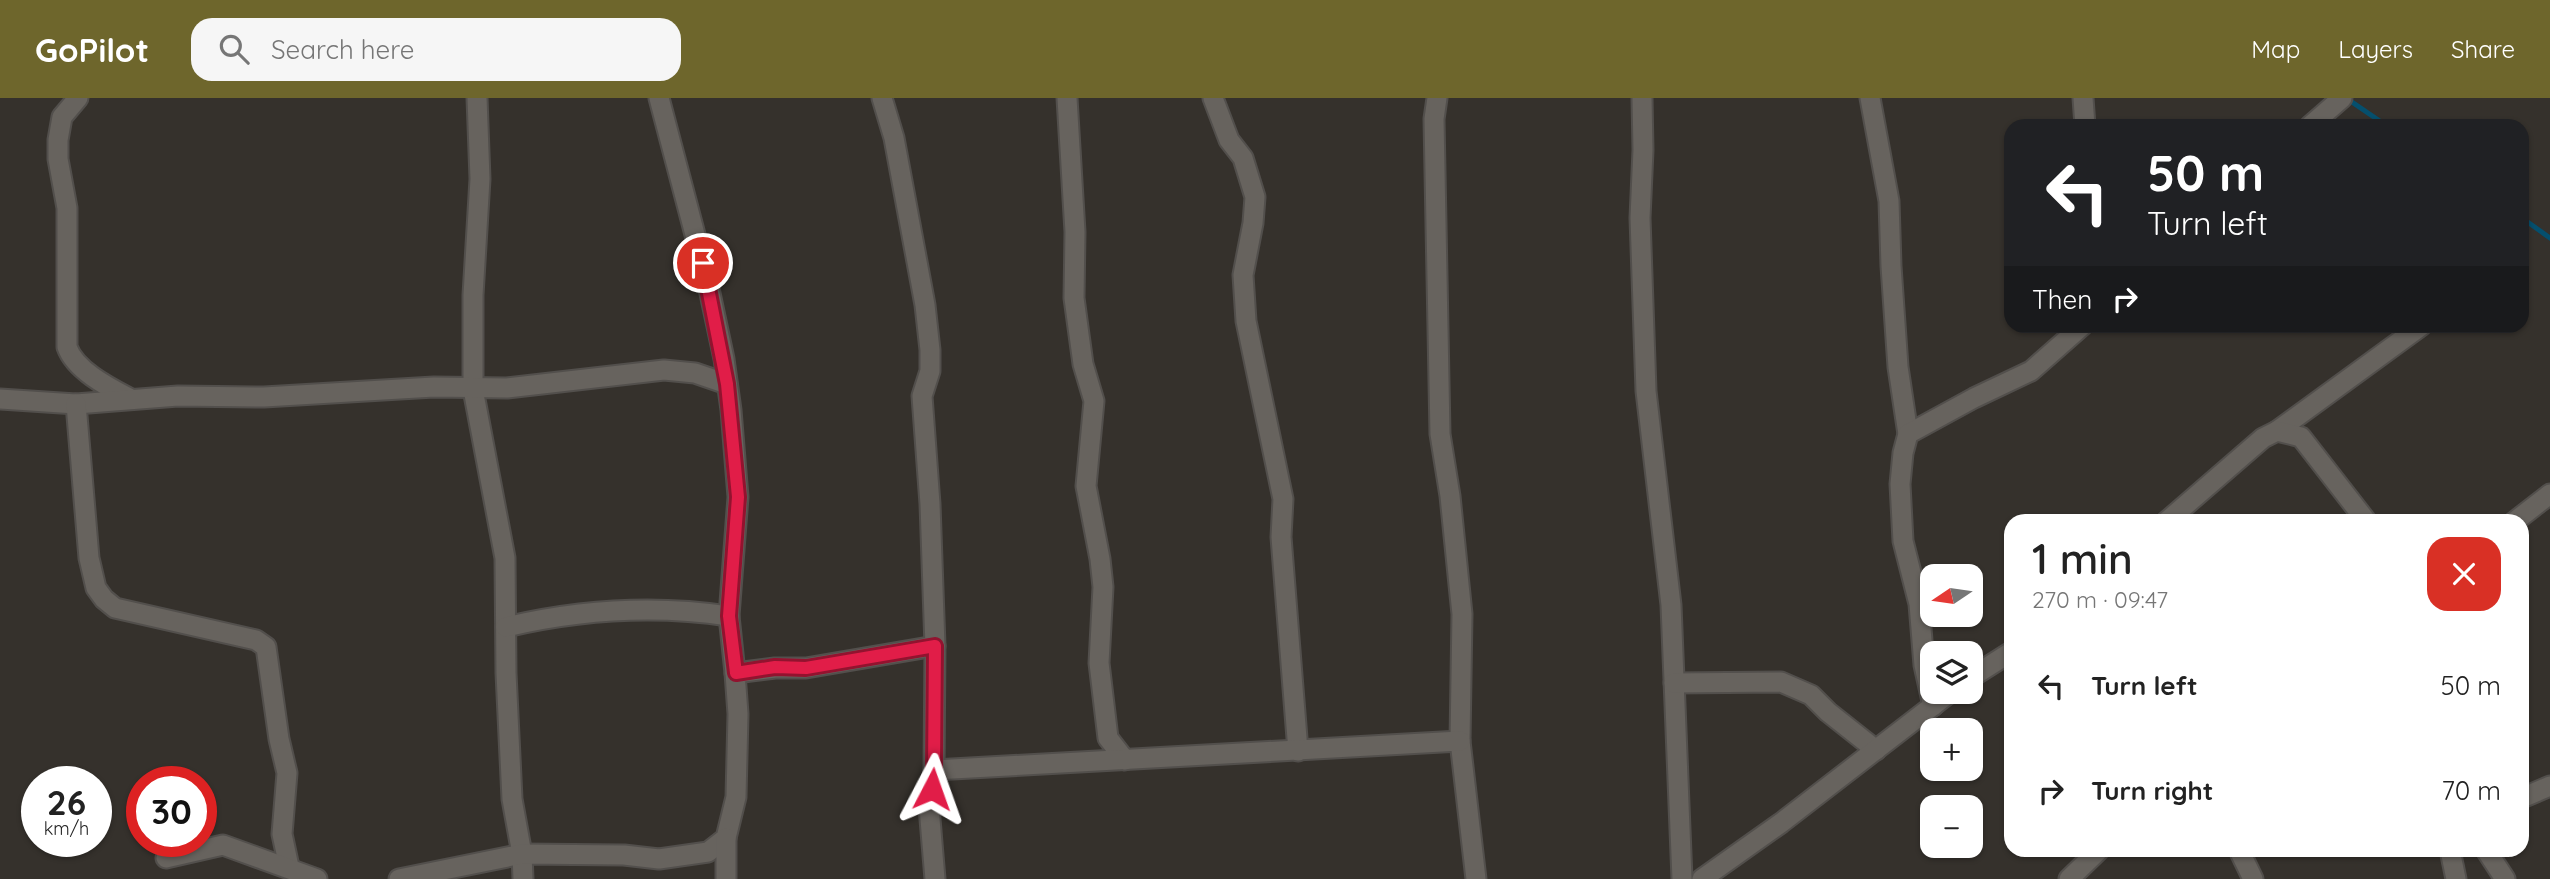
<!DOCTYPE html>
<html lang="en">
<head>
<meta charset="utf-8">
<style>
  body { margin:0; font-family:Quicksand,sans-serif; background:#f6f6f6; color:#222; height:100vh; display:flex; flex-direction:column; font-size:26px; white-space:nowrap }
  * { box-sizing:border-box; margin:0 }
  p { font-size:23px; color:#767676 }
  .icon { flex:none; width:38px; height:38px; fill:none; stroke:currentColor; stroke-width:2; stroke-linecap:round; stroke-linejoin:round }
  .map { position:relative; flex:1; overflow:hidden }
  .sheet { position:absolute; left:2004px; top:416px; width:525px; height:343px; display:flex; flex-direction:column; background:#fff; border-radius:21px; box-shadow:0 2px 5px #0004 }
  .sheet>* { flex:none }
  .banner { position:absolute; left:2004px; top:21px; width:525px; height:214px; border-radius:21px; box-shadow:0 2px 5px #0004; background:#202124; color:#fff; overflow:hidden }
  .needle { width:46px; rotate:257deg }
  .fabs { position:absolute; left:1920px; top:466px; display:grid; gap:14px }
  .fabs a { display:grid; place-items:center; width:63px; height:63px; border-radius:14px; background:#fff; box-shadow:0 2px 5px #0004; font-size:35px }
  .speed { position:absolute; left:21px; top:668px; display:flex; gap:14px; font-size:35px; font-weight:700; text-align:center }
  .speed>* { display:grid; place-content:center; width:91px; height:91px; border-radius:50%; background:#fff; box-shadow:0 2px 5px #0004; line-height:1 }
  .speed small { font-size:18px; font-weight:400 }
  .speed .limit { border:10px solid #d22; background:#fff; color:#111 }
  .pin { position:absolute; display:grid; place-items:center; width:60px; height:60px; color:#fff; margin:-30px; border:4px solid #fff; border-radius:50%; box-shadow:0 2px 7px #0007 }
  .me { position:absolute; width:77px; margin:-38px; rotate:4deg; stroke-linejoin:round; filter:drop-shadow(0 0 5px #0008) }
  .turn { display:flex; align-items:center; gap:24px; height:147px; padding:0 28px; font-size:32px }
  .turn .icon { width:91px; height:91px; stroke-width:2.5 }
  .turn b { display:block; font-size:49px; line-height:60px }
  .then { display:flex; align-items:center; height:66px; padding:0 28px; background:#0003; gap:14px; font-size:26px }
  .round { display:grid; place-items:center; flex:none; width:74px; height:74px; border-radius:21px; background:#f6f6f6 }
  .head { display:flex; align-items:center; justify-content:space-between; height:119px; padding:0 28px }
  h1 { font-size:42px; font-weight:600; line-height:52px }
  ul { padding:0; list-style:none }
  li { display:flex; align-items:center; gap:21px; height:105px; padding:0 28px }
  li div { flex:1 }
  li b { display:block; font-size:26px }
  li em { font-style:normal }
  header { display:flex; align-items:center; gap:42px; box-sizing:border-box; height:98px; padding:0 35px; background:#6e662c; color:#fff }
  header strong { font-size:33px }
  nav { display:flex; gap:38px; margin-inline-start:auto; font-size:24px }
  .search { width:490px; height:63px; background:#f6f6f6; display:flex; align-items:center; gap:18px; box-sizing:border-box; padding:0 24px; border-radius:21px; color:#767676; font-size:26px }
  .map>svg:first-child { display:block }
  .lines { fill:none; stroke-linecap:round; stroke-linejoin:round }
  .stream { stroke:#054f6d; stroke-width:5 }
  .minor-casing { stroke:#524f4c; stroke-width:23 }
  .minor { stroke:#67635e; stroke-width:19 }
  .route-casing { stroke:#92132f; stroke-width:18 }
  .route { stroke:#e11d48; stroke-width:12 }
</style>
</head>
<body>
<header>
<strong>GoPilot</strong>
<div class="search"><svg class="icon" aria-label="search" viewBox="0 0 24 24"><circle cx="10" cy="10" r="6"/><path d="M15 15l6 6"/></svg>Search here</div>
<nav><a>Map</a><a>Layers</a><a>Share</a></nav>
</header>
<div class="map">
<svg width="2550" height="781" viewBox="0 0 2550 781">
  <rect width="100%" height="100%" fill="#35312c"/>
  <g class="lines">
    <!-- stream -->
    <g class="stream">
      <path d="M2346 0 2387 28"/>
      <path d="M2522 120 2550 140"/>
    </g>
    <defs>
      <g id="minor">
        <path d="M78 0 62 19 58 42V61L67 110V249C75 272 108 289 129 300"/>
        <path d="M477 0 480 81 473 197V291L505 460 506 575 512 701 522 756 523 781"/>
        <path d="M659 0 708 186 724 261 731 312 738 399 729 518 735 575"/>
        <path d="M882 0 894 40 925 207 930 252V273L922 298 930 406 935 548 934 672"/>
        <path d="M1067 0 1075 134 1074 200 1083 266 1094 303 1086 388 1100 461 1103 489 1099 565 1108 640 1125 662"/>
        <path d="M1213 0 1229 42 1243 60 1255 99 1253 125 1243 177 1246 223 1283 401 1281 439 1298 653"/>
        <path d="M1437 0 1434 21 1440 336 1450 398 1462 516 1460 643 1476 781"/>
        <path d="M1642 0 1643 52 1640 120 1646 293 1671 507 1682 781"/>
        <path d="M1870 0 1889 103 1891 168 1898 269 1908 336"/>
        <path d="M2083 0 2085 28"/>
        <path d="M2310 28 2342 0"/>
        <path d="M0 301 76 306 178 298 264 299 434 289 507 290 664 272 695 275 727 286"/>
        <path d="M76 306 89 460 96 490 104 501 115 510 256 542 266 549 279 641 287 675 282 736 289 769"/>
        <path d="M2277 333 2421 228"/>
        <path d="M2166 424 2263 340 2277 333 2301 339 2367 424"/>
        <path d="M2514 424 2550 396"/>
        <path d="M506 529C578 512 655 507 729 518"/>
        <path d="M1970 580 2011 554"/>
        <path d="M1674 585 1781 584 1811 597 1828 614 1876 652"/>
        <path d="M1933 608 1924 567 1919 506 1903 443 1900 386 1903 355 1908 336 1974 300 2031 273 2082 228"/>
        <path d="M2522 700 2550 688"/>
        <path d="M2239 752 2253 781"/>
        <path d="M2450 752 2456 781"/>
        <path d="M2486 752 2505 781"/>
        <path d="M166 760 223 747 317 781"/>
        <path d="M399 781 522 756 624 757 659 761 708 754 726 740 736 699 738 616 735 575 775 570H806L935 548"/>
        <path d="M726 781V740"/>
        <path d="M935 781 929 709 934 672 1460 643"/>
        <path d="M1702 781 1781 725 1952 593"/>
        <path d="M2069 781 2099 752"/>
      </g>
    </defs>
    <!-- minor casing -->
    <use href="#minor" class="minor-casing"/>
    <!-- minor -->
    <use href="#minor" class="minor"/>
  </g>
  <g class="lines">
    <defs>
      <path id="route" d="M703 165 727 286 738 399 729 518 736 575 775 569 806 570 935 548 934 672 932 691"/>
    </defs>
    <!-- route casing -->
    <use href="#route" class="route-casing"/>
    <!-- route -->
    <use href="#route" class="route"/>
  </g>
</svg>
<div class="fabs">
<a><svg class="needle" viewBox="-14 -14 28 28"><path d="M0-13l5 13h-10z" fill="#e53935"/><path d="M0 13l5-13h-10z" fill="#767676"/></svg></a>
<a><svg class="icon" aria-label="layers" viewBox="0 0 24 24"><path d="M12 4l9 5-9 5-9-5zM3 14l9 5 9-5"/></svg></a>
<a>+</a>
<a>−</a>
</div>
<div class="speed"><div>26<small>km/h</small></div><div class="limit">30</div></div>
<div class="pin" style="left:703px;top:165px;background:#d93025"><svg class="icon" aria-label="arrive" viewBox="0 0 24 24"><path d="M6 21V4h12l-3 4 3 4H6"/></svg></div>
<svg class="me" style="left:932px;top:691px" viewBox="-20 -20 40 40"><path d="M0-17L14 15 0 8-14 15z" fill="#e11d48" stroke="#fff" stroke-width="4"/></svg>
<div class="banner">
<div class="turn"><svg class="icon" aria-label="left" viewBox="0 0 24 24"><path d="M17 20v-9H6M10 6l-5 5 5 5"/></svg><div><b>50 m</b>Turn left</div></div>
<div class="then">Then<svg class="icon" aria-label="right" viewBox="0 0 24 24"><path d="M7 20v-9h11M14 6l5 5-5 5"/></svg></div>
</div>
<section class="sheet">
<div class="head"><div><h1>1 min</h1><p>270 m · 09:47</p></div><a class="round" style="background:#d93025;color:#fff"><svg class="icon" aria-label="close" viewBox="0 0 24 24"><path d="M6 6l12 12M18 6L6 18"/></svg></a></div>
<ul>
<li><svg class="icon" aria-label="left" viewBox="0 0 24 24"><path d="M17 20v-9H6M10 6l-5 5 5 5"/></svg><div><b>Turn left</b></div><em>50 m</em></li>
<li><svg class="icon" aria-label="right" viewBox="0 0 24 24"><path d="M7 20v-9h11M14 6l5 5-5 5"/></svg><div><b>Turn right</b></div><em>70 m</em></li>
</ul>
</section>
</div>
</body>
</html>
